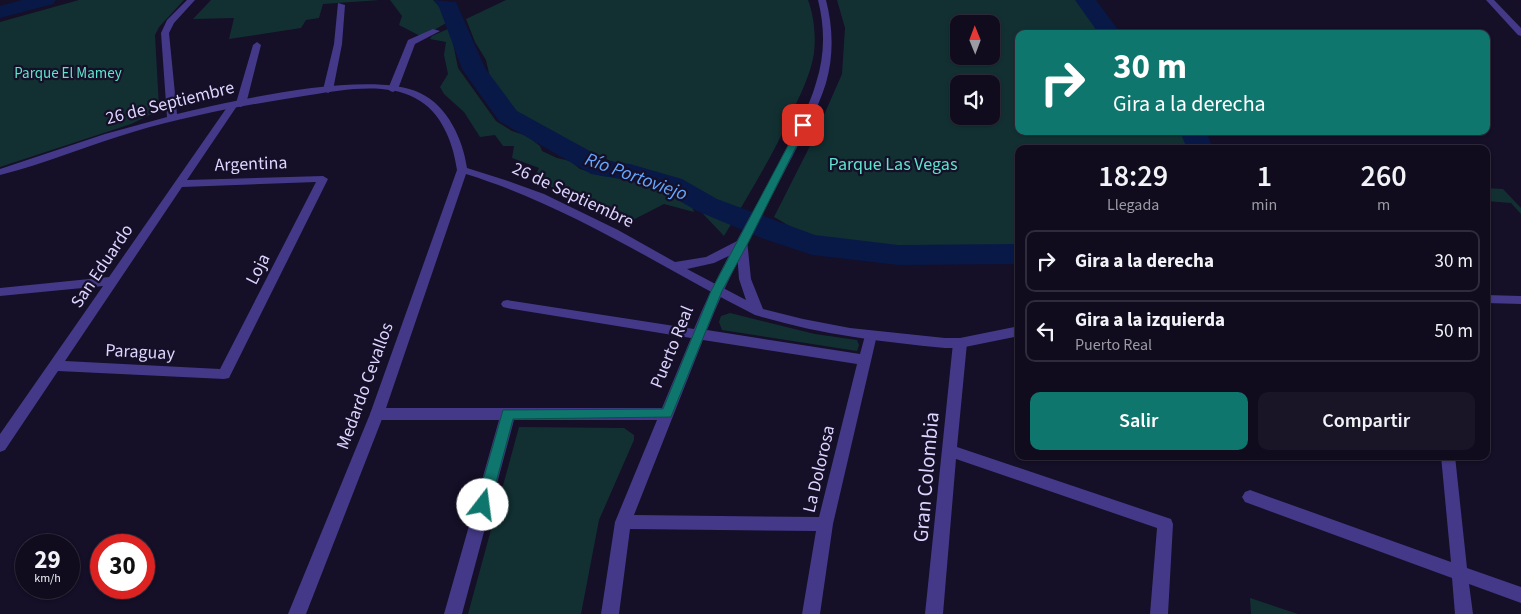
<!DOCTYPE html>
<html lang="es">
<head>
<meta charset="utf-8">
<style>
  body { margin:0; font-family:"Source Sans 3",sans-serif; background:#191426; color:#f1f3f6; height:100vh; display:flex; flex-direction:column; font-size:19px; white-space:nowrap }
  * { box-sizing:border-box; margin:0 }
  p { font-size:16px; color:#9c9ba4 }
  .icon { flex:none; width:28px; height:28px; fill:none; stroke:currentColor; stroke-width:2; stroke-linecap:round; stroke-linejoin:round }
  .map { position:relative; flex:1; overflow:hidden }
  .details { position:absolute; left:1015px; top:145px; width:475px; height:315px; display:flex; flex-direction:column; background:#100b1d; border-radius:10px; box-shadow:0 1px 4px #0004,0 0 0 1px #302b3b }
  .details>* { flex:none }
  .guide { position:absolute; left:1015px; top:30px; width:475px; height:105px; border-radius:10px; box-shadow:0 1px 4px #0004,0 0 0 1px #302b3b; background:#0f766e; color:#fff; overflow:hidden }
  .needle { width:32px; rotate:359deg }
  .buttons { position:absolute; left:950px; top:15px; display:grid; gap:10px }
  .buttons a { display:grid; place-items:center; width:50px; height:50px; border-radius:10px; background:#100b1d; box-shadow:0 1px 4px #0004,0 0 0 1px #302b3b; font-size:25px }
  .speed { position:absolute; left:15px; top:534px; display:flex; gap:10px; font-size:25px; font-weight:700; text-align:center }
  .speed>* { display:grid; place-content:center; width:65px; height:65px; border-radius:50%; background:#100b1d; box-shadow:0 1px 4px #0004,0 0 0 1px #302b3b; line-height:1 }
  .speed small { font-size:12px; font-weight:400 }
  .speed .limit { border:8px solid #d22; background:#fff; color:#111 }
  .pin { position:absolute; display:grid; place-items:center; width:42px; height:42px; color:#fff; margin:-21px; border-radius:10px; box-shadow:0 2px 8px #0006 }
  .me { position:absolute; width:55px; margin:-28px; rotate:15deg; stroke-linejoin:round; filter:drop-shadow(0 0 4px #0008) }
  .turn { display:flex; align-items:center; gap:18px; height:105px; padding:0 15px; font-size:22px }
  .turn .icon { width:65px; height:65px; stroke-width:2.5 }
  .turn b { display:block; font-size:35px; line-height:42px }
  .eta { display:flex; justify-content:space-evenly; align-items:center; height:85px; text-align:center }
  .eta b { font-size:30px; font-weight:600; line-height:35px }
  .cta { display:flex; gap:10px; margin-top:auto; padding:10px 15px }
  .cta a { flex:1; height:58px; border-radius:10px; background:#0f766e; color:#fff; font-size:20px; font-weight:600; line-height:58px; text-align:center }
  .cta a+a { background:#191426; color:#f1f3f6 }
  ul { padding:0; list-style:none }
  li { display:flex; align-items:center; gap:15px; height:62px; margin:0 10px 8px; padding:0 5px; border:2px solid #302b3b; border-radius:10px }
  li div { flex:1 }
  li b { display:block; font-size:19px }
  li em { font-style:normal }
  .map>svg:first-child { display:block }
  .green { fill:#123032; fill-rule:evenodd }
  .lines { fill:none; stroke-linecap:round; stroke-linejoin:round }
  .river { fill:#091947; fill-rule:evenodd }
  .minor { fill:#433988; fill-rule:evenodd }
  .tertiary { fill:#433988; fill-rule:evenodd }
  .route { fill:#0f766e; stroke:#0a4d48 }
  .labels { text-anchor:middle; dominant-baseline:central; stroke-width:4.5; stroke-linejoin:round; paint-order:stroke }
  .far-park-label { font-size:15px; fill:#5de3cf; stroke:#150f27 }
  .street-label { font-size:18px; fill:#ded5ff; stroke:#150f27 }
  .park-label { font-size:18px; fill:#5de3cf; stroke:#150f27 }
  .water-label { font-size:19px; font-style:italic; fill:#63a7ff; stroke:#150f27 }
  .near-street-label { font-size:21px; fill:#ded5ff; stroke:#150f27 }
</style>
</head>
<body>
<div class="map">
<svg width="1521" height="614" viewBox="0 0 1521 614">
  <rect width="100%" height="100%" fill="#150f27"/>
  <!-- green -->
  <g class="green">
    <path d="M79 0H184L159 27 155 35 159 107 154 113 131 124 0 167V22Z"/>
    <path d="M211 0H380L323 4 319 18 306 20 301 28 229 39 234 18 193 19Z"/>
    <path d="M390 0H433L438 5 448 22 422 37 399 25 402 16Z"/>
    <path d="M506 0H808C814 16 816 36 814 53 811 74 800 95 791 115 772 157 748 196 724 236L670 179 611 161 572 145 515 113 492 86 486 60 475 42 466 19Z"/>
    <path d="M837 0H1079L1102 34H1019V131H1181L1189 149H1019V246C952 248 873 252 808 234 796 231 785 223 774 217L813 140 842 74 845 28ZM959 24H991V56H959ZM959 84H991V116H959Z"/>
    <path d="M450 28 458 68 496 121 512 131 527 136 540 146 542 151 557 158 570 161 580 169 602 176 634 177 690 201 694 212 664 204 629 222 589 206 534 178 539 168 512 158 514 146H503L495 135 480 137 464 112 444 94 440 87 448 74 444 55 446 42 430 39 432 36Z"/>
    <path d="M1486 188 1503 189 1521 208V214L1511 203 1486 201Z"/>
    <path d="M730 313 815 334 857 340 859 345 857 351 722 330 719 322 721 316Z"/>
    <path d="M519 427 624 428 634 435V440L599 520 581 614H468Z"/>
    <path d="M1250 598 1298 614H1251Z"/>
  </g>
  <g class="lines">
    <!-- river -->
    <g class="river">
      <path d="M22 0H56L53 4 0 18V6Z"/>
      <path d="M434 0 456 2 485 68 517 111 608 161 630 164 682 179 717 199 815 235 898 245 1019 244V264L898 265 812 255 764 239 697 211 662 191 626 180 591 174 499 121 462 69 439 7Z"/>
      <path d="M1075 0H1096L1121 34H1099Z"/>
      <path d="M1180 131H1206L1213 149H1187Z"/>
    </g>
    <!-- minor -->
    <g class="minor">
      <path d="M818 0H826C833 27 834 55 826 83 818 109 803 135 791 159 762 216 730 271 707 330L860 354 866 332H876L877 335 833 524 820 614H802L816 531 630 529 619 614H601L615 522 657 420H514L462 614H444L499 420H377L372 418 370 414 372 410 377 408H662L691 338 507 308 503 307 501 304 503 301 507 300 694 329C718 270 752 215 781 159 793 134 809 109 816 83 825 55 825 28 818 0ZM703 340 857 364 819 517 634 515Z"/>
      <path d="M338 3 345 5 342 44 333 90 328 93 323 90 334 44Z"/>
      <path d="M433 29 440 31 415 44 398 89 393 92 390 91 388 89 408 40Z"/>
      <path d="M257 42 261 45 246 104 241 107 237 106 187 180 323 176 328 179 229 378 224 379 58 371 5 450 0 452V434L103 286 0 296V288L109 277 230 103H236L253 45ZM316 182 220 369 65 361 182 187Z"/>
      <path d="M960 338 965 340 967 343 957 447 1171 519 1173 524 1168 614H1150L1157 528 956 459 943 614H925L953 343 955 340Z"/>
      <path d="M1441 456H1455L1467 568 1521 587V603L1469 584 1473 614H1455L1452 578 1245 502 1242 497 1245 492 1250 490 1451 562Z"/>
    </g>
    <!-- tertiary -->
    <g class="tertiary">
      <path d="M187 0H195L174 23 169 33 177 114C231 101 371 69 420 93 448 106 463 140 467 168L505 180 544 194 618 230 675 262 706 257 739 240H747L751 279 763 309 803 319 850 328 945 338H960L1019 326V336L960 348H945C880 342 817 334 755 315 659 266 569 206 466 174L384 414 306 614H288L370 414 457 170C453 142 441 111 415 98 385 82 342 90 310 95 251 104 191 115 133 132 88 145 45 164 0 175V169L105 134 167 117 161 33 167 20ZM737 252 739 279 746 300 687 269 714 263Z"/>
      <path d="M1486 0H1494L1521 28V36L1518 35Z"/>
      <path d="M1486 295 1521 296V304L1486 303Z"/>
    </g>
  </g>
  <!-- route -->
  <path class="route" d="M800 123H806L807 125 748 243 722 291 671 417 513 419 490 505 488 509 483 511 478 509 476 505 503 410 663 409 711 291Z"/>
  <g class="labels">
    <!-- far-park labels -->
    <g class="far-park-label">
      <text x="68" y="73">Parque El Mamey</text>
    </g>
    <!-- street labels -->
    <g class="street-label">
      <text transform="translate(170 103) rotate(-14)">26 de Septiembre</text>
      <text transform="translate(251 164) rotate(-2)">Argentina</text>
      <text transform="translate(573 195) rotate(25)">26 de Septiembre</text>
      <text transform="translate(102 266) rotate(-56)">San Eduardo</text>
      <text transform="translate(258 269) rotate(-63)">Loja</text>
      <text transform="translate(672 347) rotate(-68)">Puerto Real</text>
      <text transform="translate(140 352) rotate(3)">Paraguay</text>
      <text transform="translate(365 386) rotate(-70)">Medardo Cevallos</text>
      <text transform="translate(819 469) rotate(-77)">La Dolorosa</text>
    </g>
    <!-- park labels -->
    <g class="park-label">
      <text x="893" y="164">Parque Las Vegas</text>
    </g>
    <!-- water labels -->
    <g class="water-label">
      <text transform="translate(636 177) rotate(20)">Río Portoviejo</text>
    </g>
    <!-- near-street labels -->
    <g class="near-street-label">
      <text transform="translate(926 477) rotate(-85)">Gran Colombia</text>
    </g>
  </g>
</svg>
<div class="buttons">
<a><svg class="needle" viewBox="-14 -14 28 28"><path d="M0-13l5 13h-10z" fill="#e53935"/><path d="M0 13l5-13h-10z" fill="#9c9ba4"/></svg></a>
<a><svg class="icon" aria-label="sound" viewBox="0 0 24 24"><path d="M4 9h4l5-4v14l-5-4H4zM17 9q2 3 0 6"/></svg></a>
</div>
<div class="speed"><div>29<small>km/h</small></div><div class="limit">30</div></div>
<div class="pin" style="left:803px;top:125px;background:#d93025"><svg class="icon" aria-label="arrive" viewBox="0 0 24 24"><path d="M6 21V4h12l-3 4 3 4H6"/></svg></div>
<svg class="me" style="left:483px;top:505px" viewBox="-20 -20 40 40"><circle r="19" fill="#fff"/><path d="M0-13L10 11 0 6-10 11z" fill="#0f766e"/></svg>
<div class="guide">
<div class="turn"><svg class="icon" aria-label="right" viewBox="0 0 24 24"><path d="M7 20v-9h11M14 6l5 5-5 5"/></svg><div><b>30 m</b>Gira a la derecha</div></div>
</div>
<section class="details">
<div class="eta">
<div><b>18:29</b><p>Llegada</p></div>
<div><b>1</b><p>min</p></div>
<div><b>260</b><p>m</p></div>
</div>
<ul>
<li><svg class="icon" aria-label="right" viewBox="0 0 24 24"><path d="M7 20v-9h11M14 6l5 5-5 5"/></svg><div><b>Gira a la derecha</b></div><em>30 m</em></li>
<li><svg class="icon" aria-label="left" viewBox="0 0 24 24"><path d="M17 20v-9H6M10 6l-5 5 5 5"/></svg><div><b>Gira a la izquierda</b><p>Puerto Real</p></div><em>50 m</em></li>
</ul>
<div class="cta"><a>Salir</a><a>Compartir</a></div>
</section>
</div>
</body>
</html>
